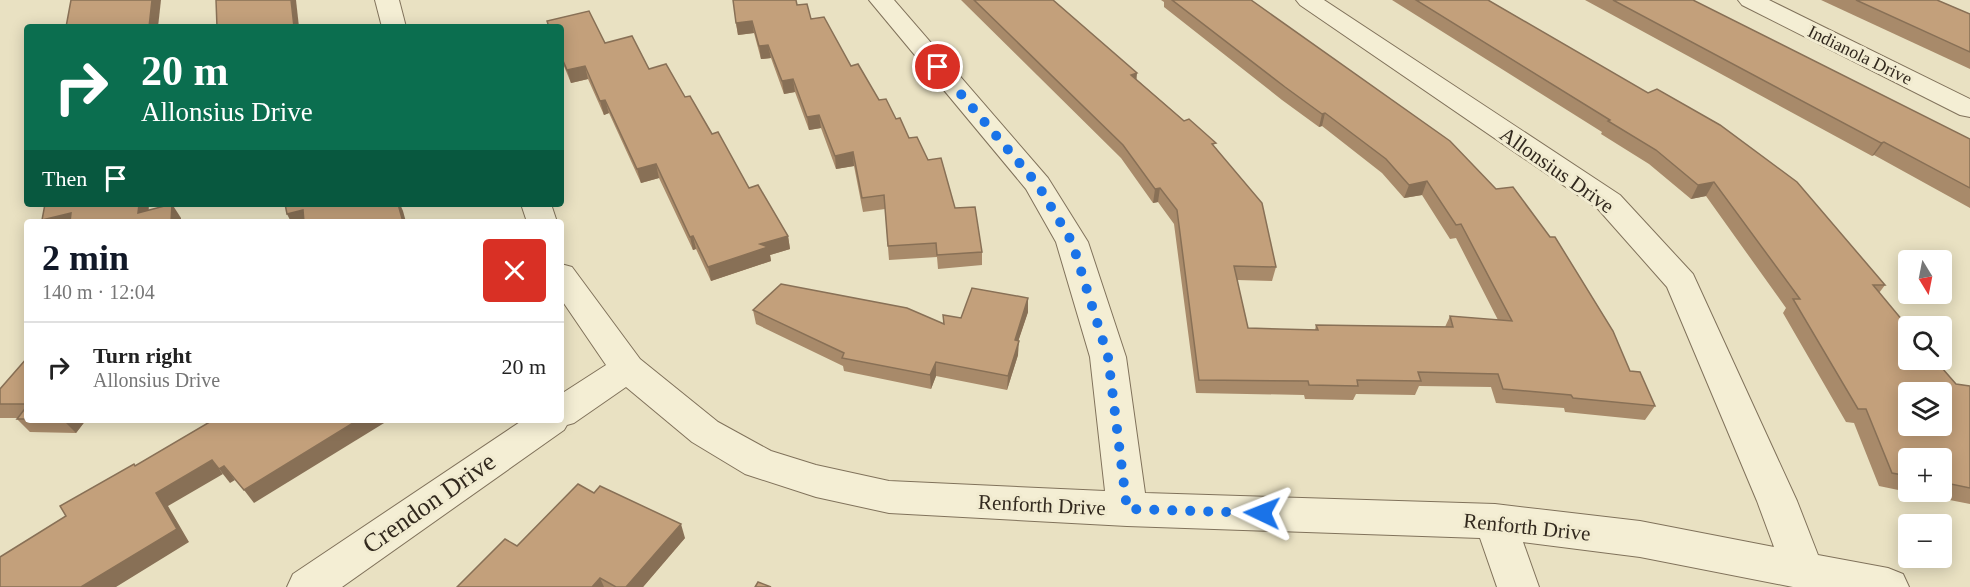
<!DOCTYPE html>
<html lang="en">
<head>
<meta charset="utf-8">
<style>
  body { margin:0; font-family:Georgia,serif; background:#f2f2f2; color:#222; height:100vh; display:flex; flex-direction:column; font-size:22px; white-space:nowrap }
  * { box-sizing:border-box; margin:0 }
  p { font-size:20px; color:#767676 }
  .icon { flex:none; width:33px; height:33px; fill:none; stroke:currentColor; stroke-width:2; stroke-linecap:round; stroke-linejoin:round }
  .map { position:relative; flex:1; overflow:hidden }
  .details { position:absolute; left:24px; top:219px; width:540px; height:204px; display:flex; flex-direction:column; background:#fff; border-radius:6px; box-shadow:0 3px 15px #0003 }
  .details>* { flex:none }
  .banner { position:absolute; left:24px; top:24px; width:540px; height:183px; border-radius:6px; box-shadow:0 3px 15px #0003; background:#0b6e4f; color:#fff; overflow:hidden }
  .needle { width:39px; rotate:170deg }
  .tools { position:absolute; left:1898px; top:250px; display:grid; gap:12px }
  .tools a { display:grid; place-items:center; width:54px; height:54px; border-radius:6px; background:#fff; box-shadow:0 3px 15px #0003; font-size:30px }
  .pin { position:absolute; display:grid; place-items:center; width:51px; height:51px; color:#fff; margin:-26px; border:3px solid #fff; border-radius:50%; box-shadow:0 2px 6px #0007 }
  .me { position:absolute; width:66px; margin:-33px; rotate:272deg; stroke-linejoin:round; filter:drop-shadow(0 0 4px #0008) }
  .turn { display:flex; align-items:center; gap:21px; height:126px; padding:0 18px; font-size:27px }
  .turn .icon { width:78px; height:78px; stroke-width:2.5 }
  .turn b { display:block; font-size:42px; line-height:51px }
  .then { display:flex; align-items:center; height:57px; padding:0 18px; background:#0003; gap:12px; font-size:22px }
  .round { display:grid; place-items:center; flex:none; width:63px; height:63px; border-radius:6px; background:#f2f2f2 }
  .headline { display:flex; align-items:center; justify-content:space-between; height:102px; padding:0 18px }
  h1 { font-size:36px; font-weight:600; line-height:45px; color:#111827 }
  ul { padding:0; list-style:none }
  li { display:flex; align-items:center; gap:18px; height:90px; padding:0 18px; border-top:2px solid #e0e0e0 }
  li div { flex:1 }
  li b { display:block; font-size:22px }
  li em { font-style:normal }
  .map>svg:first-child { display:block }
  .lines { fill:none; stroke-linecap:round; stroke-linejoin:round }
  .minor-casing { stroke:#80725b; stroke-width:2 }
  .minor { fill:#f4eed4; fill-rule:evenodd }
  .wall { fill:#a88a6a }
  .shaded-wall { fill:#887056 }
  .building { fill:#c3a07b; stroke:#887056; stroke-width:1.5; fill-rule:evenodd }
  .route { stroke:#1a73e8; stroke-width:10; stroke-dasharray:0 18 }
  .labels { text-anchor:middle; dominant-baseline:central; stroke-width:6; stroke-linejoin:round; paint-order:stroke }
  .far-street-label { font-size:18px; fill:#32291e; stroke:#f1ebd0 }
  .street-label { font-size:21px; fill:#32291e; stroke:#f1ebd0 }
  .near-street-label { font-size:26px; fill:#32291e; stroke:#f1ebd0 }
</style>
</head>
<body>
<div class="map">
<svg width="1970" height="587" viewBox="0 0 1970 587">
  <rect width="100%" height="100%" fill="#e9e1c2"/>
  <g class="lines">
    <defs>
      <g id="minor">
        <path d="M375 0H399L406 27H382Z"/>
        <path d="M869 0H894L1048 178 1088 242 1126 357 1145 493 1495 504 1640 521 1774 547 1757 501 1667 287 1598 209 1300 5 1296 0H1324L1620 195 1693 274 1797 501 1818 555 1888 568 1903 574 1909 587H1793L1640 557 1523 542 1539 587H1497L1480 538 1127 526 889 513 816 497 745 474 692 442 626 387 574 423 567 425 564 430 342 587H287L293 574 523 420H561V394L606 365 561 299V264L572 267 640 359 718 422 771 451 816 465 889 481 1105 491 1090 357 1056 242 1026 189Z"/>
        <path d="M1738 0H1769L1970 99V117L1960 115 1742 5Z"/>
        <path d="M521 204H551L557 222H527Z"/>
      </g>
    </defs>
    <!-- minor casing -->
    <use href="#minor" class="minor-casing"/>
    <!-- minor -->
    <use href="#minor" class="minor"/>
  </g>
  <!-- wall -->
  <g class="wall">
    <path d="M961 0H1053L1136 79 1216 148 1276 267 1272 281 1237 280 1248 328 1315 330 1316 325 1445 327 1450 316 1498 320 1456 238 1450 239 1422 195 1404 198 1382 173 1322 126 1319 127 1282 100 1164 7V2L1161 0H1251L1630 371 1655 406 1645 420 1565 412 1564 408 1496 403 1491 387 1419 386 1415 395 1356 394 1353 400 1305 399 1304 395 1196 393 1174 224 1158 202 1153 203 1121 158Z"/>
    <path d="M1392 0H1488L1885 285 1879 293 1956 384 1970 386V504L1909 492H1941V459H1908V492L1879 486 1854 423 1846 422 1783 313 1786 308 1706 196 1691 199 1649 164 1601 134 1602 132Z"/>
    <path d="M1585 0H1693L1970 139V208L1874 155 1872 156Z"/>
    <path d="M1821 0H1937L1970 14V69Z"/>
    <path d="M797 5 851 66 879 100 896 119 909 138 928 160 955 208 982 252V265L938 269 937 257 889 260 885 209 863 212 854 166 836 169 821 128 809 130 795 92 784 94 771 58 761 59 754 33 738 35 736 23Z"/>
    <path d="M547 21 605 43 649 69 685 97 749 188 788 236 790 249 770 255 771 261 711 281 696 249 693 250 659 178 641 183 609 113 604 115 588 79 571 83 561 59V27H548Z"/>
    <path d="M1028 298V312L1018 341V355L1007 390 936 376 931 389 844 371 843 366 756 324 753 310 944 324 943 315 961 318Z"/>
    <path d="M27 358V420H86L76 433 30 432 17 419V418H0V389Z"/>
    <path d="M594 493 685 538 643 587H457Z"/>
  </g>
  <!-- shaded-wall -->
  <g class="shaded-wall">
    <path d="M152 0H161L158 27H149Z"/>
    <path d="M291 0H296L299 27H294Z"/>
    <path d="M752 21 754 33 738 35 736 23Z"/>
    <path d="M768 45 771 58 761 59 759 46Z"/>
    <path d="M585 66 588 79 571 83 567 70Z"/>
    <path d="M1137 73 1136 86 1131 75Z"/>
    <path d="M793 79 795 92 784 94 782 81Z"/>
    <path d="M605 100 609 113 604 115 600 101Z"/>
    <path d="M1325 113 1322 126 1319 127 1322 114Z"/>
    <path d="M819 115 821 128 809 130 807 117Z"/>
    <path d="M1884 142 1874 155 1872 156 1881 143Z"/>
    <path d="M853 152 854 166 836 169 835 156Z"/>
    <path d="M656 164 659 178 641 183 637 169Z"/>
    <path d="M1427 181 1422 195 1404 198 1409 185Z"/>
    <path d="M1714 182 1706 196 1691 199 1698 185Z"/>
    <path d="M1160 188 1158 202 1153 203 1155 189Z"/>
    <path d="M139 204H149L148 222 138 213Z"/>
    <path d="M172 204 181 218V222H171Z"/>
    <path d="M398 204H400L403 211 406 222H403Z"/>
    <path d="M303 210 310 222H291L287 214Z"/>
    <path d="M71 213 79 222H44L42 220Z"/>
    <path d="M693 236 696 249 693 250 690 237Z"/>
    <path d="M788 236 790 249 770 255 771 261 711 281 708 267 760 244Z"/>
    <path d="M1028 298V312L1014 354 1015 340Z"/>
    <path d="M1019 341 1018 355 1007 390 1008 376Z"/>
    <path d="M936 362V376L931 389 930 375Z"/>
    <path d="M63 420H86L76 433Z"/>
    <path d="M358 420H389L254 503 244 490Z"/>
    <path d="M212 460 223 474 168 506 189 542 116 587H81L156 493Z"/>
    <path d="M224 466 235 480 230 483 219 469Z"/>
    <path d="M681 524 685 538 643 587H626Z"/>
    <path d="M600 578 604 587H592Z"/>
  </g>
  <!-- building -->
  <g class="building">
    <path d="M71 0H152L149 27H66Z"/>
    <path d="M216 0H291L294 27H217Z"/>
    <path d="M733 0H796L797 5 807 4 811 19 824 17 851 66 858 64 879 100 886 99 896 119 900 118 909 138 917 137 928 160 941 158 955 208 975 207 982 252 937 255 936 243 888 246 884 195 862 198 853 152 835 156 819 115 807 117 793 79 782 81 768 45 759 46 752 21 736 23Z"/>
    <path d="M974 0H1053L1137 73 1131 75 1184 121 1189 119 1216 143 1212 144 1262 203 1276 267 1234 266 1248 328 1318 330 1316 325 1453 327 1450 316 1512 321 1461 224 1456 225 1427 181 1409 185 1386 159 1325 113 1322 114 1285 87 1172 0H1251L1450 141 1496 189 1513 187 1550 237H1555L1613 331 1630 371 1640 372 1655 406 1573 398 1571 395 1503 389 1498 374 1418 372 1421 381 1357 380 1358 386 1309 385 1308 381 1199 380 1177 210 1160 188 1155 189 1123 145Z"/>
    <path d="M1416 0H1488L1648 93 1657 89 1720 125 1797 182 1885 285H1873L1908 327V360H1935L1956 384 1970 386V488L1941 482V459H1908V476L1892 473 1866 409H1858L1793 299H1800L1714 182 1698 185 1656 150 1608 121 1610 120ZM1908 393H1941V426H1908Z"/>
    <path d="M1613 0H1693L1970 139V188L1884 142 1881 143Z"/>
    <path d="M1856 0H1937L1970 14V52Z"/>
    <path d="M589 11 605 43 632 36 649 69 666 64 685 97 690 96 712 134 718 132 749 188 758 185 788 236 760 244 768 247 708 267 693 236 690 237 656 164 637 169 605 100 600 101 585 66 567 70 561 56V27H549L547 21Z"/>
    <path d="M45 204H139L138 213 172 204 171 222H70L71 213 42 220Z"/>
    <path d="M285 204H398L403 222H304L303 210 287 214Z"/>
    <path d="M781 284 907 308 944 324 943 315 961 318 972 288 1028 298 1015 340 1019 341 1008 376 936 362 930 375 842 358 844 353 753 310Z"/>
    <path d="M27 358V404H0V389Z"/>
    <path d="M27 406V419H17Z"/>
    <path d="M213 420H358L244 490 224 466 219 469 212 460 156 493 177 529 81 587H0V557L66 516 60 506 134 464 135 466Z"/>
    <path d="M578 484 594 493 600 486 681 524 626 587H616L600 578 592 587H457L505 539 517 546Z"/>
    <path d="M758 582 771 587H755Z"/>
  </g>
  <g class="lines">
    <!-- route -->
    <path class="route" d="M938 67 1038 185 1072 242 1108 357 1127 509 1262 513"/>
  </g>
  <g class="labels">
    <!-- far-street labels -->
    <g class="far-street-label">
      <text transform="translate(1860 55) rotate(26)">Indianola Drive</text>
    </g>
    <!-- street labels -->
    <g class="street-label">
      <text transform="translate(1557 170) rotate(35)">Allonsius Drive</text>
      <text transform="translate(1042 505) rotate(3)">Renforth Drive</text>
      <text transform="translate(1527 527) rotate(6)">Renforth Drive</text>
    </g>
    <!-- near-street labels -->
    <g class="near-street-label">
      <text transform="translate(429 503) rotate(-35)">Crendon Drive</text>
    </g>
  </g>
</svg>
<div class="tools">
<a><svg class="needle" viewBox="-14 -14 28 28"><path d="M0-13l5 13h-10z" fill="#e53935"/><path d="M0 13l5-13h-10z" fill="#767676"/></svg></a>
<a><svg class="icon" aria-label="search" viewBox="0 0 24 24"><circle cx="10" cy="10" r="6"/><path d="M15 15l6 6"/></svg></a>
<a><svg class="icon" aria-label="layers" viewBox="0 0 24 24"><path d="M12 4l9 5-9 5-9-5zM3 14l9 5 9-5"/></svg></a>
<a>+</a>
<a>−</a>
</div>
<div class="pin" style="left:938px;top:67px;background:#d93025"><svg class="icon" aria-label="arrive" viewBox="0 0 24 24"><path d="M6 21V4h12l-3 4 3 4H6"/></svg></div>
<svg class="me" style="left:1262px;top:513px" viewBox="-20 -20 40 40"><path d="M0-17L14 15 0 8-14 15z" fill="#1a73e8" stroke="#fff" stroke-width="4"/></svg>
<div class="banner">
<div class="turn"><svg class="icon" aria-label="right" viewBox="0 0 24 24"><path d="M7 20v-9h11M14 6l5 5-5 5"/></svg><div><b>20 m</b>Allonsius Drive</div></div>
<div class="then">Then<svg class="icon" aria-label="arrive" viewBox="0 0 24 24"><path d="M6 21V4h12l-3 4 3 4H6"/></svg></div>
</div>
<section class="details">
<div class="headline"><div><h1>2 min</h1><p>140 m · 12:04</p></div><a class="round" style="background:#d93025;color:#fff"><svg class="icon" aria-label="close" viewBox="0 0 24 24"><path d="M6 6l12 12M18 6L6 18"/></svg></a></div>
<ul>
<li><svg class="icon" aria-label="right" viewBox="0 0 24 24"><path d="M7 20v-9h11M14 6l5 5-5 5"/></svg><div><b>Turn right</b><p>Allonsius Drive</p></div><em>20 m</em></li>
</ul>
</section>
</div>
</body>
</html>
